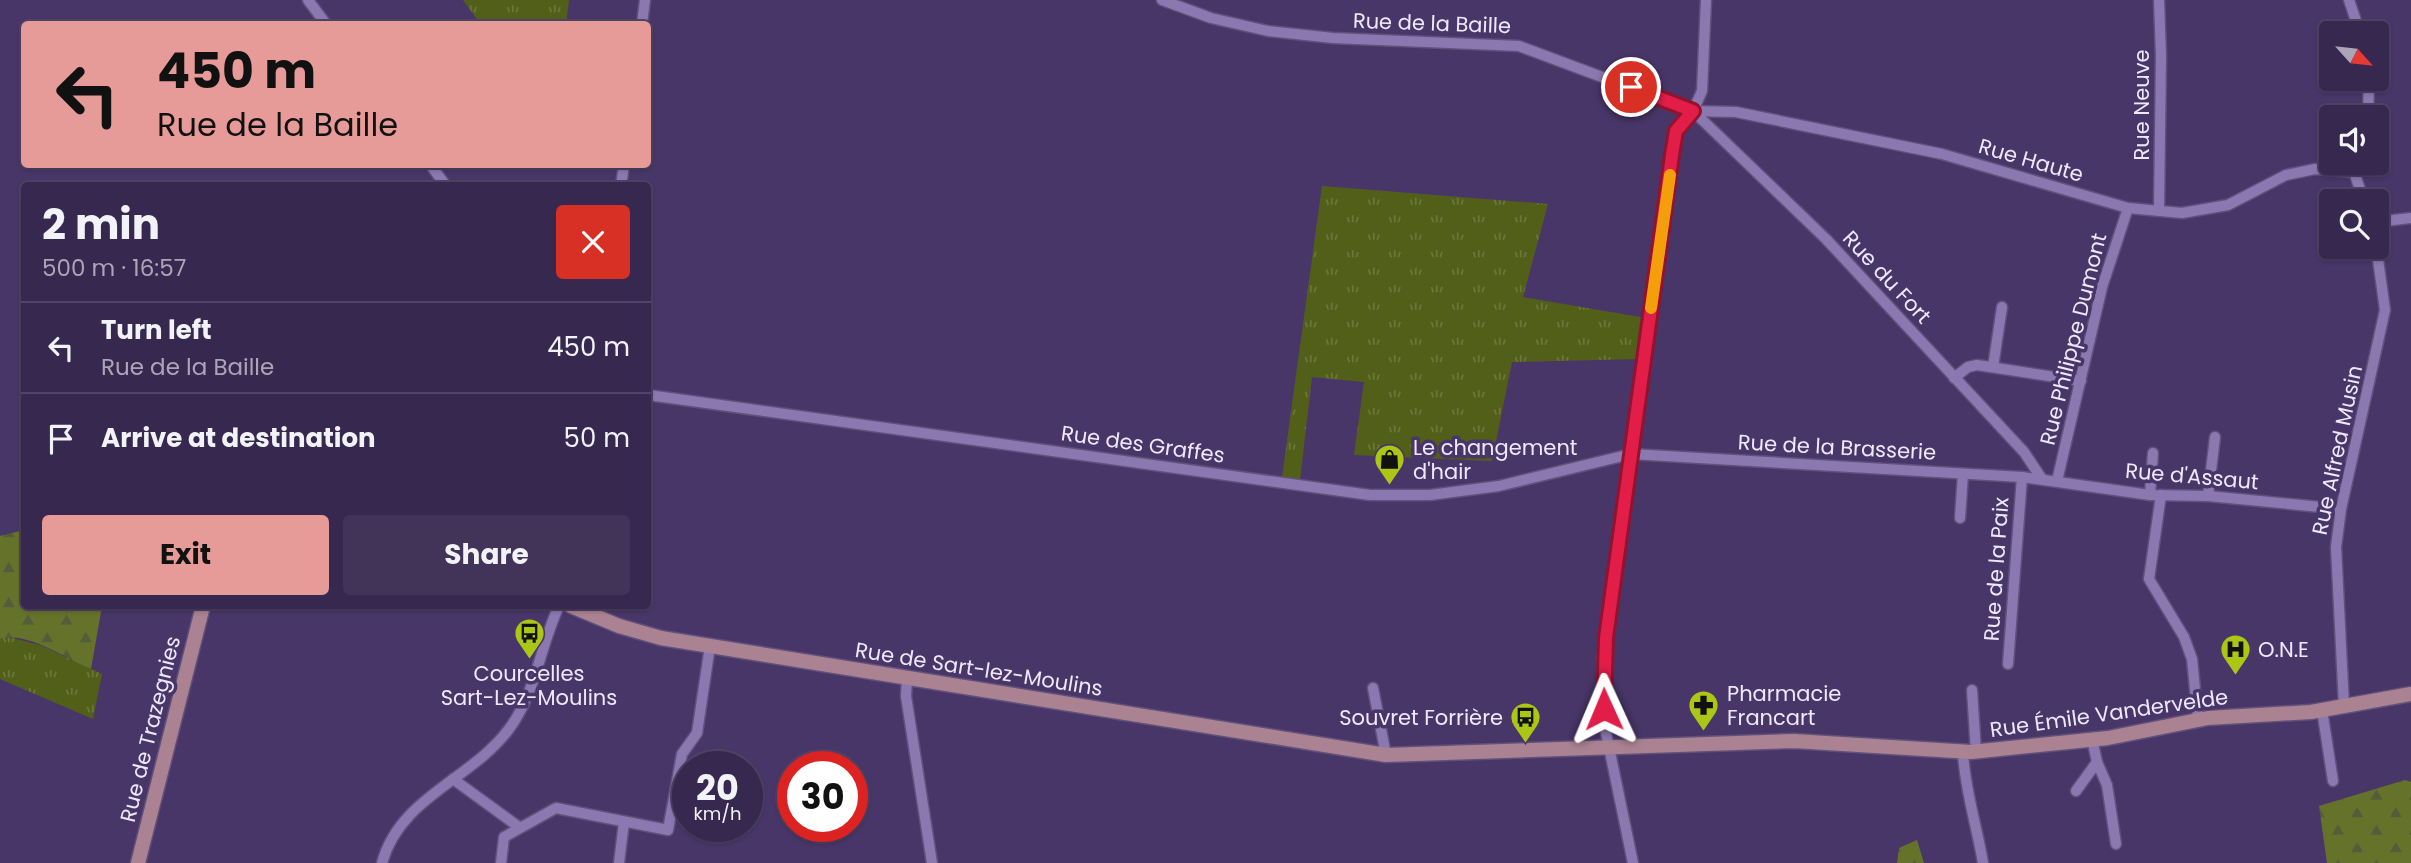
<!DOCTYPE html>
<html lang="en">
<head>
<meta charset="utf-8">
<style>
  body { margin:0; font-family:Poppins,sans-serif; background:#423459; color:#f1f3f6; height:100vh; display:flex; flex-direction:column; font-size:26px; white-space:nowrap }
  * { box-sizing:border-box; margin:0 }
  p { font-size:23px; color:#aaa6b7 }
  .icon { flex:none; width:38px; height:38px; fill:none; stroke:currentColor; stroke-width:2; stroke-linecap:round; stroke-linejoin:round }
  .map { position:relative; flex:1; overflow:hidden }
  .details { position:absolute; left:21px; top:182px; width:630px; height:427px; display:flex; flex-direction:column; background:#37284f; border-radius:7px; box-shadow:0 2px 5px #0004,0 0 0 2px #514466 }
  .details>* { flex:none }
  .hud { position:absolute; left:21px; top:21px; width:630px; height:147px; border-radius:7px; box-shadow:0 2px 5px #0004,0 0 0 2px #514466; background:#e69b98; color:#111; overflow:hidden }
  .needle { width:46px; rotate:117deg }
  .fabs { position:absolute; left:2319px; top:21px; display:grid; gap:14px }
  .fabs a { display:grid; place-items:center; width:70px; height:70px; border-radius:7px; background:#37284f; box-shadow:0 2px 5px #0004,0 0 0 2px #514466; font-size:35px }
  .speed { position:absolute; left:672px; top:751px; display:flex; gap:14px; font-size:35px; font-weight:700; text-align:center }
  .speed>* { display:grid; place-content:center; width:91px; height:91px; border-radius:50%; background:#37284f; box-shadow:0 2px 5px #0004,0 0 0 2px #514466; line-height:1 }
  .speed small { font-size:18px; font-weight:400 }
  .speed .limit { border:10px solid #d22; background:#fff; color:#111 }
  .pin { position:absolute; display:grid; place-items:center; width:60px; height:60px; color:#fff; margin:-30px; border:4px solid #fff; border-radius:50%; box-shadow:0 2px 7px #0007 }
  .me { position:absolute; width:77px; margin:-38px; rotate:359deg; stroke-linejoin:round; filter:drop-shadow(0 0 5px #0008) }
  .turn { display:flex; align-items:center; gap:24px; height:147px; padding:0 21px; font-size:32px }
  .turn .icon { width:91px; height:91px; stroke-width:2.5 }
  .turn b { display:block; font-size:49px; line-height:60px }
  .round { display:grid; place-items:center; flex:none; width:74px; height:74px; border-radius:7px; background:#423459 }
  .summary { display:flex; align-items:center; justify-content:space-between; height:119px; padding:0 21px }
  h1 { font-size:42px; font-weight:700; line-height:52px }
  .action { display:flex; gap:14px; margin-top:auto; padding:14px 21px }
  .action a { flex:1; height:80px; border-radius:7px; background:#e69b98; color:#111; font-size:28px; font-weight:700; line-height:80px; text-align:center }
  .action a+a { background:#423459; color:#f1f3f6 }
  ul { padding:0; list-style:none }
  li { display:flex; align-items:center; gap:21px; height:91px; padding:0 21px; border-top:2px solid #514466 }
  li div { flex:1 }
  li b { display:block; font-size:26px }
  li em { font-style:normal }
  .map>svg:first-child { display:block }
  .grass { fill:url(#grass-tufts) }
  .forest { fill:url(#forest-firs) }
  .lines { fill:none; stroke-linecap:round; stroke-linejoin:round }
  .minor-casing { stroke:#61517a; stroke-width:13 }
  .secondary-casing { stroke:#61517a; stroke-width:17 }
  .minor { stroke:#8c78b1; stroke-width:10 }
  .secondary { stroke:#ab8292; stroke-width:14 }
  .route-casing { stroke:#92132f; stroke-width:18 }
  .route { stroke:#e11d48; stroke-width:12 }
  .slow { stroke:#f59e0b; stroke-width:12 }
  .labels { text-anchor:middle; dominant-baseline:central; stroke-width:7; stroke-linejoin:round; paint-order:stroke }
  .street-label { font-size:21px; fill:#eee8fb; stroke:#493669 }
  .poi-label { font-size:21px; fill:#eee8fb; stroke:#493669; text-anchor:start }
</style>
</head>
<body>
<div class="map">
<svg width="2411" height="863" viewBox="0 0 2411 863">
  <defs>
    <pattern id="grass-tufts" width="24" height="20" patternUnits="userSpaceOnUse" patternTransform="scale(1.75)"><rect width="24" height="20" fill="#525f19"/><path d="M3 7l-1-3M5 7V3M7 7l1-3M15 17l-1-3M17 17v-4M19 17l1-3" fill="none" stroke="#6b763b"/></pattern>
    <pattern id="forest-firs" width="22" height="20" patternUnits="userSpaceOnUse" patternTransform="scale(1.75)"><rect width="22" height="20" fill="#65732a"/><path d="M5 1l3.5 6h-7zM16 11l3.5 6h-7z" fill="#565c3a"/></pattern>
  </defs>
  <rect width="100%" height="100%" fill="#493669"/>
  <!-- grass -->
  <g class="grass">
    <path d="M463 0H569L566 24H477L479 22Z"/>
    <path d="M1322 186 1548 204 1523 297 1646 318 1640 359 1512 362 1492 461 1354 455 1364 382 1312 377 1300 480 1282 477Z"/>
    <path d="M8 637 40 645 102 674 93 719 0 679V639Z"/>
  </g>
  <!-- forest -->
  <g class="forest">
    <path d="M24 530V606H102L91 669C65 659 29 631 0 639V536Z"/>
    <path d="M2405 780 2411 782V863H2327L2319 806Z"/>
    <path d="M1917 840 1924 863H1897L1899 848Z"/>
  </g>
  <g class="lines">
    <defs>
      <g id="minor">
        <path d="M308 0 326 24"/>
        <path d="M1162 0 1211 18 1268 31 1333 38 1519 46 1693 111 1826 239 2024 452 2042 479"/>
        <path d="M2159 0 2161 56 2159 210"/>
        <path d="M2349 0 2360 33"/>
        <path d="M642 24 645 0"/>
        <path d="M1693 111 1736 112 1942 154 2128 208 2182 213 2228 205 2286 175 2315 169 2354 172"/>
        <path d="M2368 117 2369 79"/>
        <path d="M430 164 446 186"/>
        <path d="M2354 172 2364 201"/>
        <path d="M621 186 624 164"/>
        <path d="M2376 222 2411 218"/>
        <path d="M1993 367 2002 307"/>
        <path d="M1954 378 1968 367 1977 365 2081 381"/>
        <path d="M648 395 1370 495H1430L1499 486 1631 454 2022 477 2150 495 2208 496 2341 509"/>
        <path d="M2057 481 2102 287 2128 208"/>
        <path d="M2150 495 2153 453"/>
        <path d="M2161 495 2149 579 2184 637 2192 659 2198 720"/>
        <path d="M2208 496 2215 437"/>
        <path d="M1960 518 1963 474"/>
        <path d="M2008 664 2022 477"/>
        <path d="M907 679 906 696 932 863"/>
        <path d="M1373 688 1386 755"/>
        <path d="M1972 690 1976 752"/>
        <path d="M2344 706 2336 547 2341 509 2385 310 2376 245"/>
        <path d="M2322 710 2333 781"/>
        <path d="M2092 739 2097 762 2107 785 2116 844"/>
        <path d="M1963 753C1965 791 1977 826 1983 863"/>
        <path d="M453 779 519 827"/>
        <path d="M2076 791 2097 762"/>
        <path d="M382 863C400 797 471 780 509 729 536 693 540 646 559 606"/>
        <path d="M501 863 504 837 556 808 668 830 682 754 697 733 710 646"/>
        <path d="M619 863 624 822"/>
        <path d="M1633 863 1605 728 1603 658 1672 155 1676 131 1693 111 1702 91 1706 0"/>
      </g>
      <g id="secondary">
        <path d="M571 606 619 626 661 638 1386 755 1794 741 1971 752 2108 738 2208 718 2311 712 2411 694"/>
        <path d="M138 863 203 606"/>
      </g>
    </defs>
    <!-- minor casing -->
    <use href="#minor" class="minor-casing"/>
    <!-- secondary casing -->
    <use href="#secondary" class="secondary-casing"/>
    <!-- minor -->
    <use href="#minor" class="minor"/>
    <!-- secondary -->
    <use href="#secondary" class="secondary"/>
  </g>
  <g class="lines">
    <defs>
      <path id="route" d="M1604 709 1606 638 1672 155 1676 131 1693 111 1631 87"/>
    </defs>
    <!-- route casing -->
    <use href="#route" class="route-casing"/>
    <!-- route -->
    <use href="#route" class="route"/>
    <!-- slow -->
    <path class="slow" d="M1651 308 1670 175"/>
  </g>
  <!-- icons -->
  <defs>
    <symbol id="shop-pin" viewBox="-11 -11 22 30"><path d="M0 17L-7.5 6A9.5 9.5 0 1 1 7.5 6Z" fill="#abc615" stroke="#493669"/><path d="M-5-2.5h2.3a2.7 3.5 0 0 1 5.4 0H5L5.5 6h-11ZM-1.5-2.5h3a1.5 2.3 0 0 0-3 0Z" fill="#111"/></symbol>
    <symbol id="bus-pin" viewBox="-11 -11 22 30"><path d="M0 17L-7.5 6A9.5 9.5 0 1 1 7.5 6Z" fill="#abc615" stroke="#493669"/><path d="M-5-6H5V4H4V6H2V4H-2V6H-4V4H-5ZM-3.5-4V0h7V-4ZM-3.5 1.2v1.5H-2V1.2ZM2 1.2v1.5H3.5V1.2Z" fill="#111"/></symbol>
    <symbol id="hospital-pin" viewBox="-11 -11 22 30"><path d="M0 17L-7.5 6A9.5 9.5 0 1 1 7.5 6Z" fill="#abc615" stroke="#493669"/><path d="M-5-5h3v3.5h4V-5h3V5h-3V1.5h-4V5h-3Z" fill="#111"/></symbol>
    <symbol id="pharmacy-pin" viewBox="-11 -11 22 30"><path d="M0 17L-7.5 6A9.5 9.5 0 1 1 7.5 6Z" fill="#abc615" stroke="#493669"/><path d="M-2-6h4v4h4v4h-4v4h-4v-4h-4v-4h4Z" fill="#111"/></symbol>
  </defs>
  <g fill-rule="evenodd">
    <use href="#shop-pin" x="1372" y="442" width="35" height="47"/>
    <use href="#bus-pin" x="512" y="616" width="35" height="47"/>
    <use href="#hospital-pin" x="2218" y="632" width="35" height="47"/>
    <use href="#pharmacy-pin" x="1686" y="688" width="35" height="47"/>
    <use href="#bus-pin" x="1508" y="700" width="35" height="47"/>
  </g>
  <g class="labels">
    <!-- street labels -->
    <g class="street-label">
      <text transform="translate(1432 23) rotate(2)">Rue de la Baille</text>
      <text transform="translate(2141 105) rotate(-90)">Rue Neuve</text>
      <text transform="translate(2031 160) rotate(16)">Rue Haute</text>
      <text transform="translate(1887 277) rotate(47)">Rue du Fort</text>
      <text transform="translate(2073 339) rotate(-76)">Rue Philippe Dumont</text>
      <text transform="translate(1143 444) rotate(8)">Rue des Graffes</text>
      <text transform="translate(1837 447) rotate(3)">Rue de la Brasserie</text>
      <text transform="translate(2337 450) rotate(-78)">Rue Alfred Musin</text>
      <text transform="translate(2192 476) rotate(5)">Rue d'Assaut</text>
      <text transform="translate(1996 569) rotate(-86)">Rue de la Paix</text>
      <text transform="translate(979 669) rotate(9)">Rue de Sart-lez-Moulins</text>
      <text transform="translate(2109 713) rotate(-8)">Rue Émile Vandervelde</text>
      <text transform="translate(150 729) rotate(-76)">Rue de Trazegnies</text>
    </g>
    <!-- poi labels -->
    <g class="poi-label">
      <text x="1413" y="447">Le changement<tspan x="1413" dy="24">d'hair</tspan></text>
      <text x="2258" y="649">O.N.E</text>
      <text x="529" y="673" text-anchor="middle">Courcelles<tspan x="529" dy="24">Sart-Lez-Moulins</tspan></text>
      <text x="1727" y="693">Pharmacie<tspan x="1727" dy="24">Francart</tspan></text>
      <text x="1503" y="717" text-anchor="end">Souvret Forrière</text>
    </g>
  </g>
</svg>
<div class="fabs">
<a><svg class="needle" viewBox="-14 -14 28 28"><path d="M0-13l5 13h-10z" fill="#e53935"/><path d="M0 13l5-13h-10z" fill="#aaa6b7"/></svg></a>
<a><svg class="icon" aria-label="sound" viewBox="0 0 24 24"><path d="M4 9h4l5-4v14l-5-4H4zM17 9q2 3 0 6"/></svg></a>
<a><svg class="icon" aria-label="search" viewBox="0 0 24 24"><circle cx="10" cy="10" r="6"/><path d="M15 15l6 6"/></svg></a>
</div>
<div class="speed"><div>20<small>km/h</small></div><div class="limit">30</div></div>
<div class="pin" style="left:1631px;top:87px;background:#d93025"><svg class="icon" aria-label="arrive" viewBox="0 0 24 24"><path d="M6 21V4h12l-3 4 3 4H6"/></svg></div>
<svg class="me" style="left:1604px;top:709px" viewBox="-20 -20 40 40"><path d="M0-17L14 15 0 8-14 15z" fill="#e11d48" stroke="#fff" stroke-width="4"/></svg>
<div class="hud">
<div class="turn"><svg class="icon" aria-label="left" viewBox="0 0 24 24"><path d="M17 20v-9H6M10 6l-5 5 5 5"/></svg><div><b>450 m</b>Rue de la Baille</div></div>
</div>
<section class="details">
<div class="summary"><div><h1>2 min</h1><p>500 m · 16:57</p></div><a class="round" style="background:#d93025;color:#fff"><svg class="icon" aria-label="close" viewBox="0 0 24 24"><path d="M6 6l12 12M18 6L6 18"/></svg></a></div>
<ul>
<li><svg class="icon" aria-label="left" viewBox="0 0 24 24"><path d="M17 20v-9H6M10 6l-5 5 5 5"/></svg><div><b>Turn left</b><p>Rue de la Baille</p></div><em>450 m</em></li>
<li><svg class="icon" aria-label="arrive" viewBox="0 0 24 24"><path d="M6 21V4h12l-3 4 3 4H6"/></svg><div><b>Arrive at destination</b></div><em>50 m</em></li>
</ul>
<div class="action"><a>Exit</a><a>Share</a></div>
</section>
</div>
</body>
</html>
